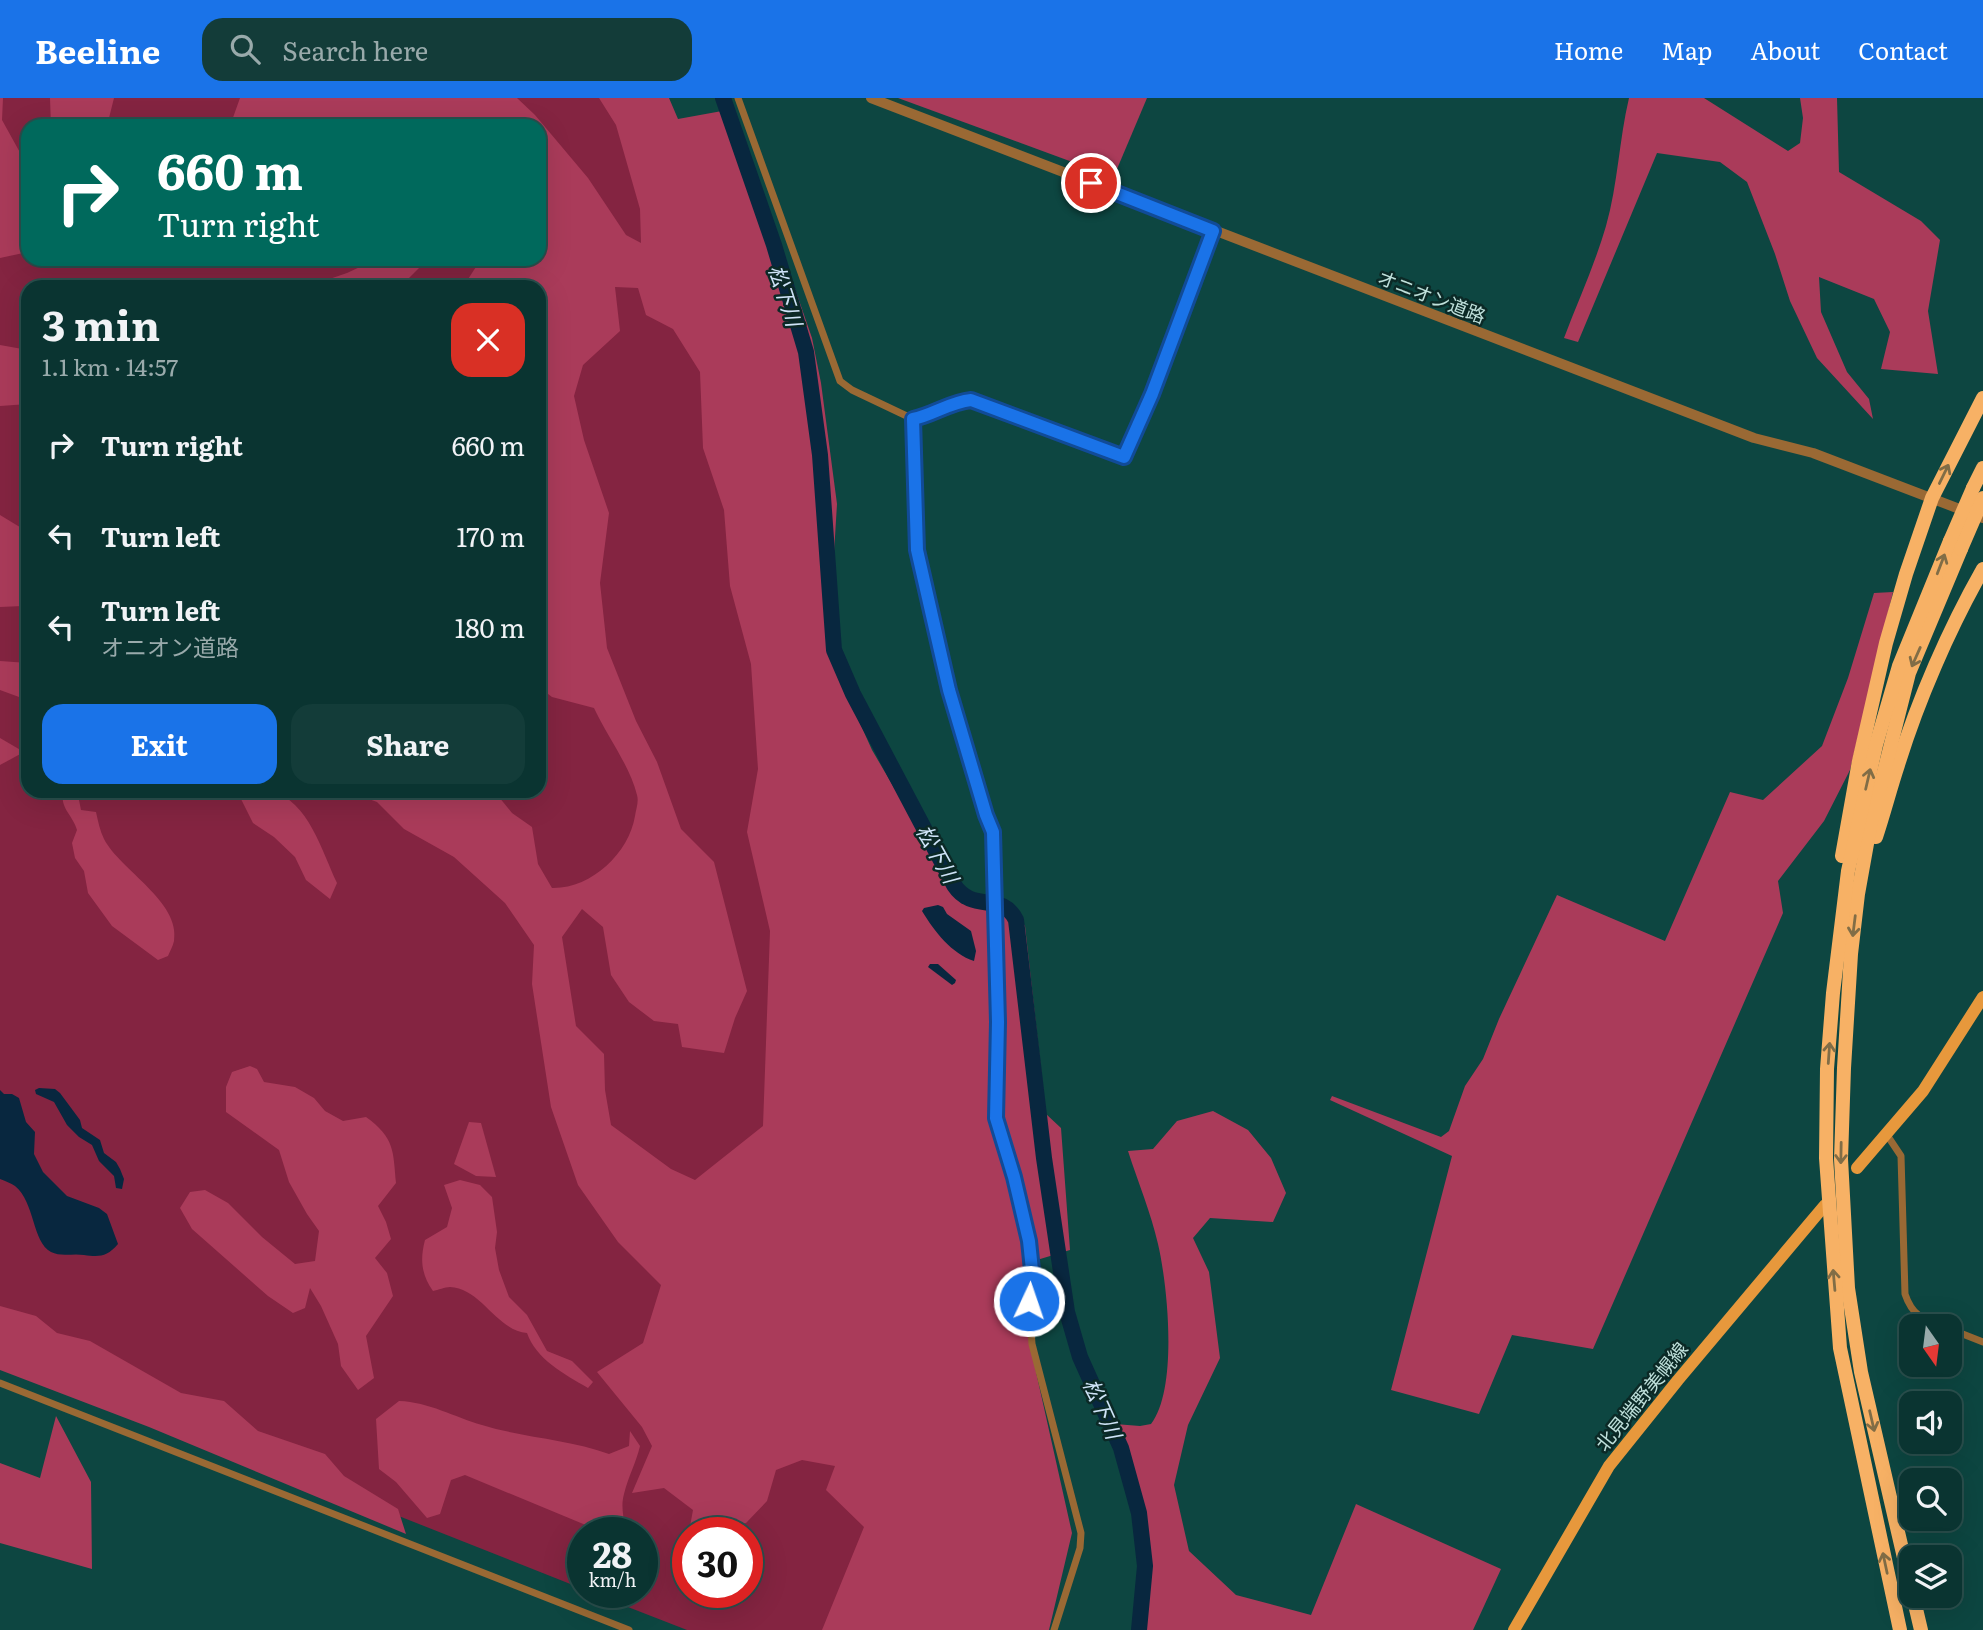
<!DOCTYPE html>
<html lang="en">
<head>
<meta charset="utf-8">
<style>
  body { margin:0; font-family:Literata,"Noto Sans JP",serif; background:#133c39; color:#f1f3f6; height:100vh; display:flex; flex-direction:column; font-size:26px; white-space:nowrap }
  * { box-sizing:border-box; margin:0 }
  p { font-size:23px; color:#99aaab }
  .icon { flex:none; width:38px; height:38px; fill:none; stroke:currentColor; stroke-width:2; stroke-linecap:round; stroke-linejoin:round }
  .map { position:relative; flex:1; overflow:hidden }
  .sheet { position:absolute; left:21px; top:182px; width:525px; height:518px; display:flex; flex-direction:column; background:#0a3431; border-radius:21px; box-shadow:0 7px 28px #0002,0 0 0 2px #2a4f4d }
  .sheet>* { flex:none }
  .hud { position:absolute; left:21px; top:21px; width:525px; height:147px; border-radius:21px; box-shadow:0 7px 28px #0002,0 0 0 2px #2a4f4d; background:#00695c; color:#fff; overflow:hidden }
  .needle { width:46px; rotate:166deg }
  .tools { position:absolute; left:1899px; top:1216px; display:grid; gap:14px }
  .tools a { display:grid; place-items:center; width:63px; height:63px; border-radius:14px; background:#0a3431; box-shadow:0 7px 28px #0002,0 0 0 2px #2a4f4d; font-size:35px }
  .speed { position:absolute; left:567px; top:1419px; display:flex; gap:14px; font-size:35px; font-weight:700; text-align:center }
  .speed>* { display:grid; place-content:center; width:91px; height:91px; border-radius:50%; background:#0a3431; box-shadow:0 7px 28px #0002,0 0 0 2px #2a4f4d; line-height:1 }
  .speed small { font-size:18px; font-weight:400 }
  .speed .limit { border:10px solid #d22; background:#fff; color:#111 }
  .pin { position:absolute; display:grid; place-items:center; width:60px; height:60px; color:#fff; margin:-30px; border:4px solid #fff; border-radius:50%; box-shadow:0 2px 7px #0007 }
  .me { position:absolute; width:77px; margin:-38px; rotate:3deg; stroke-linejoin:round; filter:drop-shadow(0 0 5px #0008) }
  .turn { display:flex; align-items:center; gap:24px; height:147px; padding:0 21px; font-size:32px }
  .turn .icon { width:91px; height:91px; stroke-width:2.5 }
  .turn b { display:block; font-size:49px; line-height:60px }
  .round { display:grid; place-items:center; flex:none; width:74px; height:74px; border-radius:21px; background:#133c39 }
  .overview { display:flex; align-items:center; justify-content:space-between; height:119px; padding:0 21px }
  h1 { font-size:42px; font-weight:700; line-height:52px }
  .primary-button { display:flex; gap:14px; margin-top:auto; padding:14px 21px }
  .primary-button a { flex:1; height:80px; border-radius:21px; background:#1a73e8; color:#fff; font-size:28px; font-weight:700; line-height:80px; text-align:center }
  .primary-button a+a { background:#133c39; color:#f1f3f6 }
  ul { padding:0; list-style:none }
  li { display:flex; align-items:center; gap:21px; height:91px; padding:0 21px }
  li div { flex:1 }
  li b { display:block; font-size:26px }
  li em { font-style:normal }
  header { display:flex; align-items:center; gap:42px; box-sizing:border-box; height:98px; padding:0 35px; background:#1a73e8; color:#fff }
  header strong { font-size:33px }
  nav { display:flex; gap:38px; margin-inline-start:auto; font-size:24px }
  .search { width:490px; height:63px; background:#133c39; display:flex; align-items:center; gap:18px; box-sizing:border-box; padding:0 24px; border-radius:21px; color:#99aaab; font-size:26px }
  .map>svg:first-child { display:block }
  .green { fill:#842441; fill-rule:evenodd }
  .forest { fill:#aa3b5a; fill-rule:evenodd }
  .water { fill:#08273f }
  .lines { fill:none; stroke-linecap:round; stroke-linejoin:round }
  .river { stroke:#08273f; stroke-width:16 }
  .minor { stroke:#9a6934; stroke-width:7 }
  .tertiary { stroke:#9a6934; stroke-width:10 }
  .primary { stroke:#e7983c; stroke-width:12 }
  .motorway { stroke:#f7b165; stroke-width:14 }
  .motorway-bridge { stroke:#f7b165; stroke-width:14 }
  .oneway { stroke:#816d46 }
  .route-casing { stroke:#114b97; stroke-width:18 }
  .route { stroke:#1a73e8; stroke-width:12 }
  .labels { text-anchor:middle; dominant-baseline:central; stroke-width:5; stroke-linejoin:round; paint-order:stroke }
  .street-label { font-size:19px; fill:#bfe0db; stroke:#0b2926 }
  .water-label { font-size:21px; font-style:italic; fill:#cfe4f8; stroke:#0b2926 }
</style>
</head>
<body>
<header>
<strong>Beeline</strong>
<div class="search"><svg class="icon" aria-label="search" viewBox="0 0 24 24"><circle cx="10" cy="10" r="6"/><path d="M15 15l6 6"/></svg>Search here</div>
<nav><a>Home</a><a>Map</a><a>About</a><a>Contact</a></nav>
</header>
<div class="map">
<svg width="1983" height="1532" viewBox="0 0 1983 1532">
  <rect width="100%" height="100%" fill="#0d4641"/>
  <!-- green -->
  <path class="green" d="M0 0H642L706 172 865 1349 1027 1532H687L592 1495 642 1494V1435H583V1491L0 1260ZM28 28H539V161H28ZM28 189H539V693H28ZM688 1435H747V1494H688Z"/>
  <!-- forest -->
  <g class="forest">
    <path d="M0 0H3L2 22 28 69V154L0 160Z"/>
    <path d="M50 0H114L107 28H51Z"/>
    <path d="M240 0H517L535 17 588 80 626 137 641 145 640 111 616 27 599 0H669L678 21 733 11 812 240 821 285 837 406 828 554 872 652 962 806 1010 805 1025 828 1046 1016 1061 1030 1070 1152 1027 1165 1036 1274 1072 1435 1049 1532H822L864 1429 826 1392 835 1368 802 1362 776 1372 767 1403 746 1425 689 1434 693 1412 664 1390 632 1395 652 1348 642 1329 597 1274 643 1245 661 1187 618 1144 578 1087 551 1009 532 886 534 847 505 805 454 759 404 731 377 704 347 693H494L512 715 532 729 538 766 552 790C591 791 629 755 635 718 636 711 639 704 637 697 630 668 607 638 594 610L552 599 539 589V534L546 526 539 510V189H463L481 161H539V28H230ZM615 189 638 190 646 217 673 231 700 274 703 350 724 412 730 488 751 566 758 671 747 734 770 833 763 1028 695 1082 671 1071 611 1027 605 992 604 956 576 928 562 839 582 811 603 829 611 877 629 904 654 923 678 926 682 949 724 955 735 920 747 893 714 764 681 731 657 664 636 623 607 550 600 485 609 415 584 342 574 298 583 267 620 233Z"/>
    <path d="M898 0H1147L1117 71 1094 72Z"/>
    <path d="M1629 0H1704L1788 53 1800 45 1803 20 1800 0H1837L1839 74 1921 123 1940 142 1928 213 1938 276 1881 271 1890 234 1874 201 1819 179 1821 214 1847 274 1869 301 1873 321 1817 260 1790 203 1775 156 1747 84 1720 64 1657 55 1578 244 1564 240C1578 203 1595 166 1606 128 1618 86 1619 42 1629 0Z"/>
    <path d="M377 161H428L400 189H306L347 175Z"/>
    <path d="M0 247 28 252V306L0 308Z"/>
    <path d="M0 417 28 434V494L23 508 0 509Z"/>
    <path d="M1893 494 1850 672 1824 723 1778 783 1783 815 1593 1251 1512 1237 1479 1316 1391 1292 1452 1058 1330 1002 1332 998 1441 1039 1449 1033 1465 988 1483 961 1499 921 1557 797 1665 843 1730 694 1763 702 1822 648 1848 580 1874 495Z"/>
    <path d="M0 563 28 565V609L19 599 0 592Z"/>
    <path d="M0 640 24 654 0 667Z"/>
    <path d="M237 693C247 693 261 690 271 693 309 703 322 754 337 785L330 801 306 782 295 759 274 739 253 725Z"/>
    <path d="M63 694 78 697 81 712 96 714C98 723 100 733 104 741 120 772 181 804 174 843 173 848 170 853 168 858L158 862 112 828 88 795 84 773 75 760 72 745 77 732C73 717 60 711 63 694Z"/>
    <path d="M250 968 257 971 264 984 295 989 314 1000 325 1013 343 1023 366 1019C395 1040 393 1053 396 1085L378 1108 386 1124 391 1141 375 1160 387 1175 393 1198 366 1238 374 1280 358 1292 341 1268 338 1246 321 1208 310 1190 305 1210 293 1215 268 1198 192 1131 180 1110 190 1094 205 1092 228 1105 262 1139 295 1166 315 1163 319 1133 307 1116 289 1084 279 1052 226 1014V989L232 974Z"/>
    <path d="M1213 1013 1248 1032 1271 1060 1286 1095 1273 1124 1210 1120 1193 1140 1209 1174 1220 1260 1188 1327 1174 1387 1189 1453 1236 1497 1311 1517 1356 1406 1501 1471 1473 1532H1134L1145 1460 1115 1326 1140 1328 1151 1326C1178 1291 1168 1189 1158 1146 1151 1115 1138 1084 1128 1053L1153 1051 1177 1023Z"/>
    <path d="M469 1024 481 1025 496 1079 476 1078 454 1066Z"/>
    <path d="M460 1082 480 1087 492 1099 497 1134 495 1150 499 1172 509 1199 527 1217 547 1253 572 1263 593 1284 588 1290C564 1276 536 1261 527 1235 497 1233 481 1190 450 1189 445 1189 438 1192 433 1193 421 1176 420 1161 425 1142L447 1129 452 1110 444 1087Z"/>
    <path d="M0 1208 36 1218 57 1235 90 1243 181 1295 224 1303 258 1333 325 1356 344 1378 398 1411 406 1436 149 1329 0 1272Z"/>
    <path d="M399 1303C429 1304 454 1319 482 1327 524 1340 568 1341 609 1356L629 1348 630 1333 640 1348C636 1365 628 1379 624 1396 620 1410 625 1422 625 1435H605L465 1377 451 1382 440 1416 427 1420 396 1384 379 1371 376 1321Z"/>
    <path d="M56 1318 91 1384 92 1471 0 1445V1365L40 1380Z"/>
  </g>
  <!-- water -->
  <g class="water">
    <path d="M938 807 943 809 947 816 971 833 976 853 974 863C952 856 934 833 922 813L924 810Z"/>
    <path d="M930 866H938L956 882 955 885 952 887 928 869Z"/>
    <path d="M39 990 55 991 60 995 80 1022 82 1030 100 1042 104 1055 116 1064 120 1071 124 1081 122 1091 116 1090 114 1078 99 1063 92 1047 79 1039 67 1027 54 1004 36 996 35 992Z"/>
    <path d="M0 992 4 996H12L19 1000 26 1024 35 1034 34 1056 43 1074 67 1098 99 1110 107 1116 118 1146C107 1159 99 1159 84 1157 73 1155 61 1159 51 1154 32 1144 35 1104 15 1088 11 1085 5 1083 0 1081Z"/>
  </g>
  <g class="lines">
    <!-- river -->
    <path class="river" d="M723 0 774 147 806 254 820 357 834 552 853 596 954 787C973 816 1002 793 1016 822L1044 1060 1067 1214 1080 1259 1121 1350 1139 1415 1145 1468 1139 1532"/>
    <!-- minor -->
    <g class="minor">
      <path d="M738 0 840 283 852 292 913 321 926 318 955 304 971 302 1124 359 1151 296 1213 133"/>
      <path d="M913 321 917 452 949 592 986 717 993 734 998 924 996 1019 1014 1079 1029 1143 1032 1172 1029 1203 1032 1246 1081 1435 1080 1450 1054 1532"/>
      <path d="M1887 1037 1901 1058 1905 1196C1912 1217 1922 1221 1943 1228"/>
      <path d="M1950 1231 1983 1244"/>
      <path d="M0 1285 629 1532"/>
    </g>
    <!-- tertiary -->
    <path class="tertiary" d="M871 0 1754 340 1813 355 1983 420"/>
    <!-- primary -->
    <g class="primary">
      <path d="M1857 1070 1923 993 1983 899"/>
      <path d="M1514 1532 1609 1368 1678 1282 1825 1107"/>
    </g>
    <!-- motorway -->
    <g class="motorway">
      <path d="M1973 390 1983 370"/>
      <path d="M1876 739C1884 715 1890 691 1898 667 1918 602 1949 531 1983 471"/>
      <path d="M1842 758 1859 663 1886 545 1906 476 1932 400 1983 300"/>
      <path d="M1911 1490 1861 1274 1848 1190 1841 1061 1844 970 1851 856 1858 796 1870 729 1909 575 1961 451"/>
      <path d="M1913 1498 1921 1532"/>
      <path d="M1900 1532 1840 1250 1826 1060 1827 971 1833 895 1848 773 1876 647 1899 568 1950 443"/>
    </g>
    <!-- motorway-bridge -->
    <g class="motorway-bridge">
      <path d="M1950 443 1973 390"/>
      <path d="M1961 451 1983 400"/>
    </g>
  </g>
  <!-- one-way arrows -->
  <defs><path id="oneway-shaft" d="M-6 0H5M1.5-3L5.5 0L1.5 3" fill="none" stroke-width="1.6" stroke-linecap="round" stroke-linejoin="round" transform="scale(1.75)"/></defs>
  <g class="oneway">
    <use href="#oneway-shaft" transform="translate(1944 376) rotate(-64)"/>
    <use href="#oneway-shaft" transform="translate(1941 466) rotate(-69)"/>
    <use href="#oneway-shaft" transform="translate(1916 559) rotate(114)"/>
    <use href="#oneway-shaft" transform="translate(1868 681) rotate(-77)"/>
    <use href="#oneway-shaft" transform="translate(1854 828) rotate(97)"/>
    <use href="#oneway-shaft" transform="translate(1829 955) rotate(-86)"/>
    <use href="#oneway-shaft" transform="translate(1841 1055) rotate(91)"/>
    <use href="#oneway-shaft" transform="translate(1834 1182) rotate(-95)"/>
    <use href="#oneway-shaft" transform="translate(1872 1323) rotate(77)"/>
    <use href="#oneway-shaft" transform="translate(1885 1465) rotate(-102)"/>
  </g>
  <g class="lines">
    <defs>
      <path id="route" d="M1029 1203 1032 1172 1029 1143 1014 1079 996 1020 998 924 993 734 986 717 949 592 917 452 913 321C933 317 950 304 971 302L1124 359 1152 296 1213 133 1091 85"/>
    </defs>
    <!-- route casing -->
    <use href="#route" class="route-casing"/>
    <!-- route -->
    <use href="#route" class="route"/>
  </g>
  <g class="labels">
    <!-- street labels -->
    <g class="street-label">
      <text transform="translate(1432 198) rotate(21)">オニオン道路</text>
      <text transform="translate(1641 1298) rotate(-51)">北見端野美幌線</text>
    </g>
    <!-- water labels -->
    <g class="water-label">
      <text transform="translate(787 197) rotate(72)">松下川</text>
      <text transform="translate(939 755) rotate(61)">松下川</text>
      <text transform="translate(1104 1310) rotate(66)">松下川</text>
    </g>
  </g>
</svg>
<div class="tools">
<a><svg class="needle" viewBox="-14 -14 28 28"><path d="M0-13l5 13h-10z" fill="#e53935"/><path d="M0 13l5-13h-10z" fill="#99aaab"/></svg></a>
<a><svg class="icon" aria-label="sound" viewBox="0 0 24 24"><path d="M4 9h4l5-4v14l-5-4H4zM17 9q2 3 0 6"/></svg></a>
<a><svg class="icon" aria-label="search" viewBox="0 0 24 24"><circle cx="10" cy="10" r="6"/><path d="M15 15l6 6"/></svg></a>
<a><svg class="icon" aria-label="layers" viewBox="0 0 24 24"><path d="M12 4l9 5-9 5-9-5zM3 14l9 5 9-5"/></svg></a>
</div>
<div class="speed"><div>28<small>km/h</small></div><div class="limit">30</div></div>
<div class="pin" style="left:1091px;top:85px;background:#d93025"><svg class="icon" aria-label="arrive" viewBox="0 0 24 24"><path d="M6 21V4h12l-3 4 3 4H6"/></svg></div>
<svg class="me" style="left:1029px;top:1203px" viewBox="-20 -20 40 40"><circle r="17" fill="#1a73e8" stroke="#fff" stroke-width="3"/><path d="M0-11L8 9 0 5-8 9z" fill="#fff"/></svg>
<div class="hud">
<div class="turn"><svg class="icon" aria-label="right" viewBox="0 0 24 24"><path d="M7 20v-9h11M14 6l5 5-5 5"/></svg><div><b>660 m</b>Turn right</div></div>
</div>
<section class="sheet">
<div class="overview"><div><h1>3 min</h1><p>1.1 km · 14:57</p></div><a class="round" style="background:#d93025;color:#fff"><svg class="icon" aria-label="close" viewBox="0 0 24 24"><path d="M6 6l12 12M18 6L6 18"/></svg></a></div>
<ul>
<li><svg class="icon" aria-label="right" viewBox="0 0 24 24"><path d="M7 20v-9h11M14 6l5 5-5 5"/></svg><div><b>Turn right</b></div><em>660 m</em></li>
<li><svg class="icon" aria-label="left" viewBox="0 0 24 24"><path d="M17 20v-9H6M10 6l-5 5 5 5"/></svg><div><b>Turn left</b></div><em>170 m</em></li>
<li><svg class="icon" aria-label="left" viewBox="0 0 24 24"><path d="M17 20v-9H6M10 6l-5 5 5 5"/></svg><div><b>Turn left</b><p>オニオン道路</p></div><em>180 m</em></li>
</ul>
<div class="primary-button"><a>Exit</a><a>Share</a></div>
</section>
</div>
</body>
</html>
